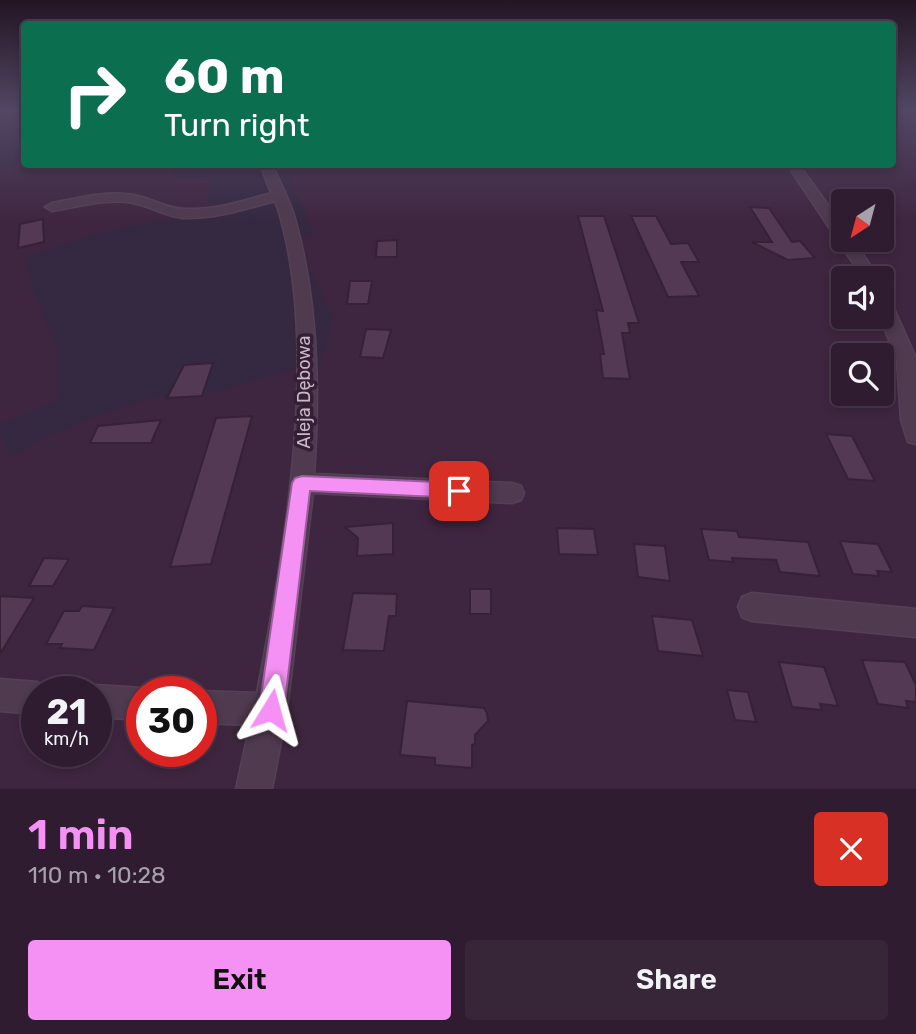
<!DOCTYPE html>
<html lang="en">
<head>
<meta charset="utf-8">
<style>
  body { margin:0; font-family:Rubik,sans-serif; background:#372538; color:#f1f3f6; height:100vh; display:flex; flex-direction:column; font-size:26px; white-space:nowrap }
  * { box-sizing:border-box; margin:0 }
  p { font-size:23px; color:#a7a1ab }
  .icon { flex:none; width:38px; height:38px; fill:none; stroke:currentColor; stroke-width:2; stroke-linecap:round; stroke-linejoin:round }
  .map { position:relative; height:789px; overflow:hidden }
  .sheet { display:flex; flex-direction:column; background:#2f1c30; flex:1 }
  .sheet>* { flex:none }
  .top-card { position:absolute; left:21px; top:21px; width:875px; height:147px; border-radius:7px; box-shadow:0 4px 10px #0003,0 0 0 2px #4a3a4c; background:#0b6e4f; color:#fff; overflow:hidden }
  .needle { width:46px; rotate:216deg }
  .tools { position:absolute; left:831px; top:189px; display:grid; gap:14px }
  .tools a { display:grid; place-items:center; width:63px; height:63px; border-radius:7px; background:#2f1c30; box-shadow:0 4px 10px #0003,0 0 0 2px #4a3a4c; font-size:35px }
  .speed { position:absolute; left:21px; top:676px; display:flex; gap:14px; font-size:35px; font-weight:700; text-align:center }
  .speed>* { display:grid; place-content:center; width:91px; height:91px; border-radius:50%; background:#2f1c30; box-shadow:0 4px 10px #0003,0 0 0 2px #4a3a4c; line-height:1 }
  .speed small { font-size:18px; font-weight:400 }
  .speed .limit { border:10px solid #d22; background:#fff; color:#111 }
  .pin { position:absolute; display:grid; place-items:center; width:60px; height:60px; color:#fff; margin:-30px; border-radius:14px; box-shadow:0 4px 10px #0006 }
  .me { position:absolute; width:77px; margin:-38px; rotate:8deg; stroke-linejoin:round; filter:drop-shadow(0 0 5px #0008) }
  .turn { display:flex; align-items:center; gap:24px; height:147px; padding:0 28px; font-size:32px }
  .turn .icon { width:91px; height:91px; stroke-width:2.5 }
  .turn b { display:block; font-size:49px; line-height:60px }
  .round { display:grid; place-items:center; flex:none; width:74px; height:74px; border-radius:7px; background:#372538 }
  .headline { display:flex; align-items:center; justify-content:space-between; height:119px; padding:0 28px }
  h1 { font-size:42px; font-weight:600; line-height:52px; color:#f591f4 }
  .button { display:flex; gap:14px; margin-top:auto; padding:14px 28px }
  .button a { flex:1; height:80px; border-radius:7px; background:#f591f4; color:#111; font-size:28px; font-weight:600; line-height:80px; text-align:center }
  .button a+a { background:#372538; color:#f1f3f6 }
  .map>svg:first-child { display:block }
  .green { fill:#352841 }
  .building { fill:#543955; stroke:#362137; stroke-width:2 }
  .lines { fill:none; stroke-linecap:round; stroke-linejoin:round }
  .minor-casing { stroke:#554156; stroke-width:3 }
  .minor { fill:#4f3a4f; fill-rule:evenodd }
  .route { fill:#f591f4; stroke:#9f5e9f; stroke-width:2 }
  .labels { text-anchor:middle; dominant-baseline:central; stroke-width:7; stroke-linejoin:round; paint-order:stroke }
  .street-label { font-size:18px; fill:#cab7ca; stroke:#341f35 }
</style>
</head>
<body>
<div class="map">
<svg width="916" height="789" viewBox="0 0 916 789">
  <rect width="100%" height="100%" fill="#3f2640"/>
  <!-- green -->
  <g class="green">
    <path d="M0 135 24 137 16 149 24 150V162L0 166Z"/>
    <path d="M193 165H287L294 191 315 232 298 241 333 319 321 364 272 375 217 392 157 397 95 416 34 443 11 458 0 431V424L58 401 57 351 35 294 24 256C50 252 72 240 97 234 136 224 176 219 215 213L207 197 212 176 179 179 171 172Z"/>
  </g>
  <!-- building -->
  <g class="building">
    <path d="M750 207 769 208 792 242 800 241 815 258 788 260 752 242H772Z"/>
    <path d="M578 216H604L639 323H628L630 333H622L630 379 603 378 600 354H604L596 310 603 311Z"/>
    <path d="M631 216H656L671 244 688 243 699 262H681L699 296 668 297Z"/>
    <path d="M43 219 44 242 18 248 20 224Z"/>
    <path d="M397 240V257H376L377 241Z"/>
    <path d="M350 281H372L368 304H347Z"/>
    <path d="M366 329 391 330 383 358 360 357Z"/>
    <path d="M213 363 202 396 167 398 184 365Z"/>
    <path d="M252 416 211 564 170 567 216 418Z"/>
    <path d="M161 420 151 443H90L98 426Z"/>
    <path d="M826 434 852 436 875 481 848 479Z"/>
    <path d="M393 523V554L357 556 358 538 345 527Z"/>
    <path d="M557 528 594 529 598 555 559 554Z"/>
    <path d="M701 529 737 531 739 537 808 542 820 576 780 572 776 560 732 558 733 562 709 560Z"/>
    <path d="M840 541 878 544 892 572 877 571 879 576 853 574Z"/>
    <path d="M634 544 665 546 670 581 638 577Z"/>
    <path d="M44 558 69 559 53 586H29Z"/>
    <rect x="470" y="589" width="21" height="25"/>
    <path d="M353 593 397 594 396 616H389L384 651 343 650Z"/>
    <path d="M0 596 34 598 0 654Z"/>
    <path d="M82 606 114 608 94 650 60 648 62 644H46L64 611H79Z"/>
    <path d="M652 616 692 620 703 656 658 651Z"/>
    <path d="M862 660 905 662 916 685V702L906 701 908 708 878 704Z"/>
    <path d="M779 662 824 667 838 706 820 704 822 710 792 707Z"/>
    <path d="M727 690 748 692 756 722 735 720Z"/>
    <path d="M407 701 484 708 487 713 488 721 475 735V744L472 745V768L435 765V758L400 755Z"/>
  </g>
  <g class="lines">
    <defs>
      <g id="minor">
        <path d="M260 164H272C280 183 290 200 295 219 318 300 320 390 314 474L512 483 521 486 524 493 521 500 512 503 313 493 287 710 272 789H236L250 725 201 723 200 691 257 693C284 551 321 350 278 209L275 201C245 209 215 219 184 218 165 217 151 206 133 203 107 198 77 207 52 211L45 207 52 203C78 198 107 190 133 195 152 198 166 209 186 209 215 210 243 201 271 193Z"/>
        <path d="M791 164H803L804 172 844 227V240H853L879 278H863L792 172Z"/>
        <path d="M882 297 891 302 916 358V444L908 442 901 420 897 361 880 317Z"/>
        <path d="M752 593 916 609V637L752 621 742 617 738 607 742 597Z"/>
        <path d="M0 679 37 682 48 687 50 691H37V714L0 711Z"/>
        <path d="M96 685 142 688 150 691H142V720L96 717V691H84Z"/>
      </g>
    </defs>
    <!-- minor casing -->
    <use href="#minor" class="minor-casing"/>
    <!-- minor -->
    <use href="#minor" class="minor"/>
  </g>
  <!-- sky -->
  <linearGradient id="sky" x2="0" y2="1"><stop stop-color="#231523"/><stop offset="0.5" stop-color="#524764"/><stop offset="1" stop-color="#524764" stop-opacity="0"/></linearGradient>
  <rect width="916" height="221" fill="url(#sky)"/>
  <!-- route -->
  <path class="route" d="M302 476 459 483 466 485 468 491 466 496 459 498 310 491 284 710 280 719 271 722 263 719 259 710 292 483 295 478Z"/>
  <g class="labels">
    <!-- street labels -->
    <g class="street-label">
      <text transform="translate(304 392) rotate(-90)">Aleja Dębowa</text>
    </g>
  </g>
</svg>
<div class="tools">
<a><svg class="needle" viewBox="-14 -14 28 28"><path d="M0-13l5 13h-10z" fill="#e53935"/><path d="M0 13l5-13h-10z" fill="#a7a1ab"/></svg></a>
<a><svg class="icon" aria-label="sound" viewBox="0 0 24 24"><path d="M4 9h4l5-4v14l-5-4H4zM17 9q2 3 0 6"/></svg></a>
<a><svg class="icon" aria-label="search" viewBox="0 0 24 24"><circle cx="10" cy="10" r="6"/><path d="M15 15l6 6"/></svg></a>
</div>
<div class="speed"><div>21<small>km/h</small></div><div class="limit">30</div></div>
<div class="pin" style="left:459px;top:491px;background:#d93025"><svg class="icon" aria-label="arrive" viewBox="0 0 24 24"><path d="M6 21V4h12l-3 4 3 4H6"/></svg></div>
<svg class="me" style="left:271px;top:710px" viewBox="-20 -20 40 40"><path d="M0-17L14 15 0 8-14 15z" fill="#f591f4" stroke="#fff" stroke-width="4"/></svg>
<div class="top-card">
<div class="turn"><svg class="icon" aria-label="right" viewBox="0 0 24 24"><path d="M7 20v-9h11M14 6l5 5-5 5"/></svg><div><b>60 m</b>Turn right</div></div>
</div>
</div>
<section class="sheet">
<div class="headline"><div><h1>1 min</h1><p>110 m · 10:28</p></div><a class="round" style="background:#d93025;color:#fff"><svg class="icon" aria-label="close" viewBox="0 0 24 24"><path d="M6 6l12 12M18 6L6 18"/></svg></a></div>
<div class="button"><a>Exit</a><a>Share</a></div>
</section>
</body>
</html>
